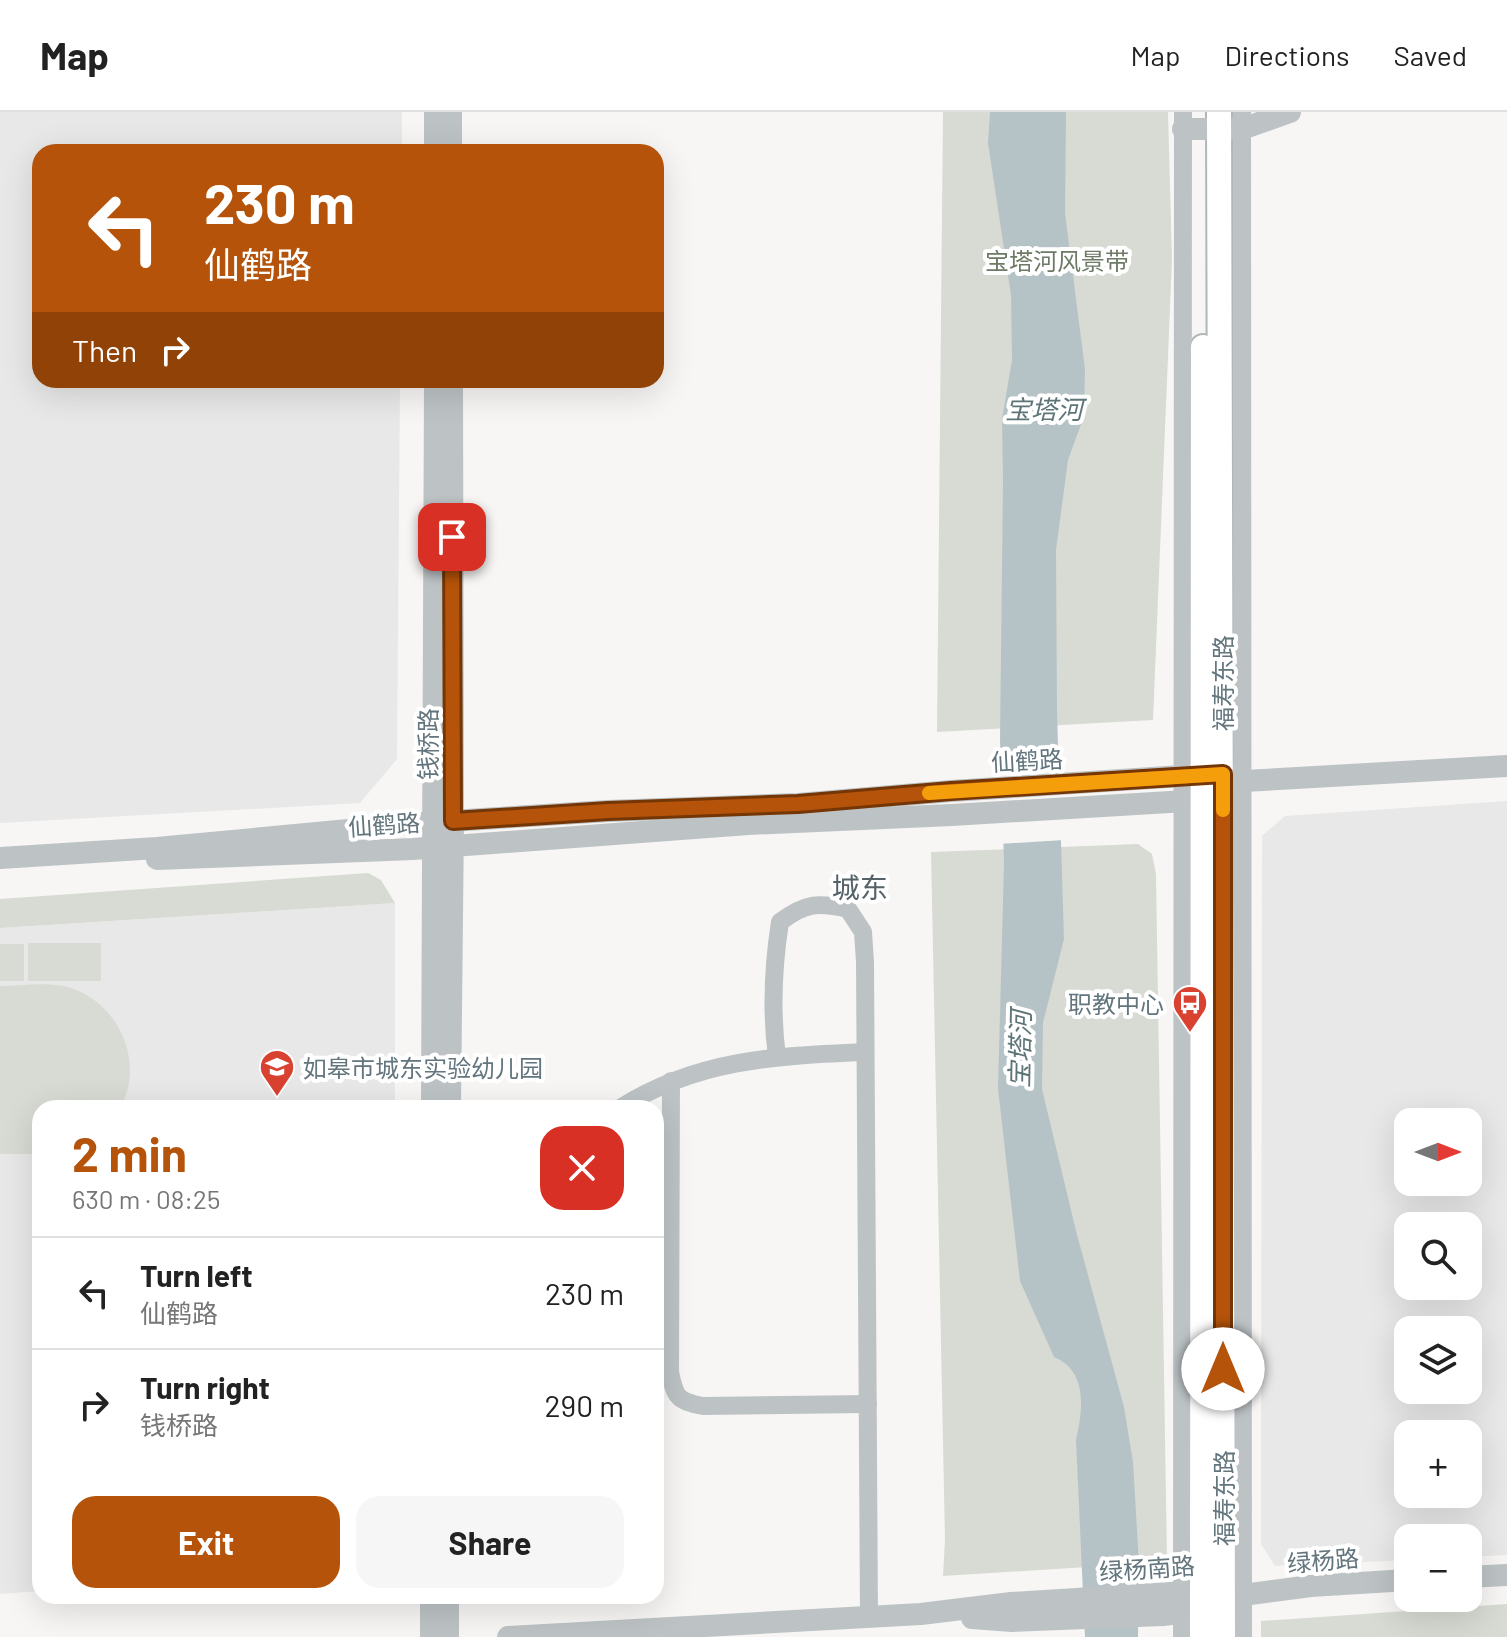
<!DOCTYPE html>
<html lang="en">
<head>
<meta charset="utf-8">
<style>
  body { margin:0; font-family:Barlow,"Noto Sans SC",sans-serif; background:#f6f6f6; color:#222; height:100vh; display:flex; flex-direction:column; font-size:30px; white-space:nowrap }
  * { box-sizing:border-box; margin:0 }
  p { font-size:26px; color:#767676 }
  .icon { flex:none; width:44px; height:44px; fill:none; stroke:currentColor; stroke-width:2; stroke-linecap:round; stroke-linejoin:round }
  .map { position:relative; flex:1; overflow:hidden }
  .drawer { position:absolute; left:32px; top:988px; width:632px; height:504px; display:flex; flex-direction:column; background:#fff; border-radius:24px; box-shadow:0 8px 32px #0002 }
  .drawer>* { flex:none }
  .guide { position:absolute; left:32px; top:32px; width:632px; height:244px; border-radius:24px; box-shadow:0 8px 32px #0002; background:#b45309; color:#fff; overflow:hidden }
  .needle { width:52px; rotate:90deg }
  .fabs { position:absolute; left:1394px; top:996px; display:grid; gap:16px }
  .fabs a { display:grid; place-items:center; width:88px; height:88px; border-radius:16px; background:#fff; box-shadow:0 8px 32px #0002; font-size:40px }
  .pin { position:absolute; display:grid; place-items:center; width:68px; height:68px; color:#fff; margin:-34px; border-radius:16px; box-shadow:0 4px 12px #0006 }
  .me { position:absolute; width:88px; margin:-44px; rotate:0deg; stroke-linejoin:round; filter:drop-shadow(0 0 6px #0008) }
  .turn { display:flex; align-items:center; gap:28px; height:168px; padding:0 40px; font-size:36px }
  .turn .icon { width:104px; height:104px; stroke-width:2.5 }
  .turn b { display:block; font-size:56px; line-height:68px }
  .then { display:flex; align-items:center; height:76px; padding:0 40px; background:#0003; gap:16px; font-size:30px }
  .round { display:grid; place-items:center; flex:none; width:84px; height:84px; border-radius:24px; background:#f6f6f6 }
  .summary { display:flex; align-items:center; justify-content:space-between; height:136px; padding:0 40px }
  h1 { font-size:48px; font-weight:700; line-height:60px; color:#b45309 }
  .primary-button { display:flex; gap:16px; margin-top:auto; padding:16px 40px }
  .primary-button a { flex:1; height:92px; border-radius:24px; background:#b45309; color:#fff; font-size:32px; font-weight:700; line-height:92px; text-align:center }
  .primary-button a+a { background:#f6f6f6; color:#222 }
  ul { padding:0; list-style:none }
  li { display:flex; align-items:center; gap:24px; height:112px; padding:0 40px; border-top:2px solid #e0e0e0 }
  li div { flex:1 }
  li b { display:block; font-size:30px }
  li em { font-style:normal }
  header { display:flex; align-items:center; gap:48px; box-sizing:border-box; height:112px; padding:0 40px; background:#fff; border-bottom:2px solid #e0e0e0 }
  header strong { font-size:38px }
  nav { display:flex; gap:44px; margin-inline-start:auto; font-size:28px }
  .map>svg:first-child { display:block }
  .built { fill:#e7e8e7; fill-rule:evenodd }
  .green { fill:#d7dbd3 }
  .water { fill:#b6c3c6 }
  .pier { fill:#f7f6f4 }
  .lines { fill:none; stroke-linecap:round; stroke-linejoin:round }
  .secondary-casing { stroke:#b0b7ba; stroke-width:28 }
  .minor { stroke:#bdc3c5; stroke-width:18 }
  .tertiary { stroke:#bdc3c5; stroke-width:22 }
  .secondary { stroke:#fff; stroke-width:24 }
  .route-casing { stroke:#753606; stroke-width:20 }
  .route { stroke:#b45309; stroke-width:14 }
  .slow { stroke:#f59e0b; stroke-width:14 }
  .labels { text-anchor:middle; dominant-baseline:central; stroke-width:8; stroke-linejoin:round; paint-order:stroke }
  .park-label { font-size:24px; fill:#6d7a66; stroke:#fff }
  .street-label { font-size:24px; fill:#63757d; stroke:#fff }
  .poi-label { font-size:24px; fill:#63757d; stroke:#fff; text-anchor:end }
  .water-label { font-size:26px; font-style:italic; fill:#5e7578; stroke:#fff }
  .quarter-label { font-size:28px; fill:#556268; stroke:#fff }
</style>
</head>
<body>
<header>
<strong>Map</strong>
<nav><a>Map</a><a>Directions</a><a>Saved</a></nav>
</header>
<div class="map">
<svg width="1507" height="1525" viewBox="0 0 1507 1525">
  <rect width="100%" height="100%" fill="#f7f6f4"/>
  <!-- built -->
  <g class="built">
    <path d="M0 0H402V40H40V268H400L397 647 360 691 0 711Z"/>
    <path d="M1507 689V1443L1468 1445V1426H1408V1448L1275 1454 1261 1432 1262 724 1285 704ZM1408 1010H1468V1070H1408ZM1408 1114H1468V1174H1408ZM1408 1218H1468V1278H1408ZM1408 1322H1468V1382H1408Z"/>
    <path d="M395 791V996H40V1479L0 1482V816Z"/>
  </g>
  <!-- green -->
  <g class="green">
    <path d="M943 0H1168L1172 147 1153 608 937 620Z"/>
    <path d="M1138 732 1152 742 1156 762 1167 1450 943 1464 945 1428 931 740Z"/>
    <path d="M368 761 381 768 395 791 0 816V787Z"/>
    <rect x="28" y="831" width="73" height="38"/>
    <rect x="0" y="832" width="24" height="37"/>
    <path d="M0 874C20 874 43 870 63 874 116 885 147 949 120 996H40V1042H0Z"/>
    <path d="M1507 1492V1525H1261V1509Z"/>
  </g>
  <!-- water -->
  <path class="water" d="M990 0H1066L1065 101 1085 257 1084 304 1068 348 1056 438 1057 600 1064 827 1043 911 1042 977 1076 1119 1124 1295 1133 1350 1139 1452 1138 1525H1085L1076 1328C1083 1298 1088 1259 1054 1245L1020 1169 998 977 1004 750 1000 628 1003 369 1002 307 1012 248 1011 183 988 31Z"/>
  <!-- pier -->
  <path class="pier" d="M1062 638 1064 728 999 732 996 642Z"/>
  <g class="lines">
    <defs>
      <g id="secondary">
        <path d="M1219 0 1223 1525"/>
        <path d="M1202 1525 1203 235"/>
      </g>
    </defs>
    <!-- secondary casing -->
    <use href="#secondary" class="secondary-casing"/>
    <!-- minor -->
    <g class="minor">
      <path d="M1242 0 1243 1525"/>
      <path d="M777 945C771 900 773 855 780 810 805 791 818 790 848 797L863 820 865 850 869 1505"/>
      <path d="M671 969 670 1260C675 1285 677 1289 703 1294L868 1292"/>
      <path d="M620 996C698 947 775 944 864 940"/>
      <path d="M1182 1525 1183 0"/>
    </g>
    <!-- tertiary -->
    <g class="tertiary">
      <path d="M451 0V40"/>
      <path d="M1183 17H1242L1290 0"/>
      <path d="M435 40V0"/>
      <path d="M0 746 157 736 434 710 608 699 798 692 951 679 1182 664 1223 662 1244 669 1507 654"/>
      <path d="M157 747 413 737 748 712 952 703 1220 687"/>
      <path d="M432 996 435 268"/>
      <path d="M450 996 453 709 452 268"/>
      <path d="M1468 1465 1507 1463"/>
      <path d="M972 1506 1012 1509 1163 1503 1217 1496"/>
      <path d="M431 1525V1484"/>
      <path d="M448 1525V1484"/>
      <path d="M508 1525 921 1502 1011 1491 1203 1479 1223 1478 1243 1483 1311 1474 1408 1468"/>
    </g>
    <!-- secondary -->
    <use href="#secondary" class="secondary"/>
  </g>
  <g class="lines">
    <defs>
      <path id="route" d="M452 425 453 709 608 699 798 692 951 679 1223 662V1257"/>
    </defs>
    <!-- route casing -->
    <use href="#route" class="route-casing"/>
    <!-- route -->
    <use href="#route" class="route"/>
    <!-- slow -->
    <path class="slow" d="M929 681 1223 662V698"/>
  </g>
  <!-- icons -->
  <defs>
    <symbol id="bus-pin" viewBox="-11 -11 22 30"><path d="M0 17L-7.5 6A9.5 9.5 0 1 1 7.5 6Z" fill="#d94231" stroke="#fff"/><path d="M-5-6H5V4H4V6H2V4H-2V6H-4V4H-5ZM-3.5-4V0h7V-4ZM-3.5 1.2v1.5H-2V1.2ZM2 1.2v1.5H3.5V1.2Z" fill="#fff"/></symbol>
    <symbol id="school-pin" viewBox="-11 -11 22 30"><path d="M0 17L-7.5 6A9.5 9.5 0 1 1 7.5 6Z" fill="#d94231" stroke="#fff"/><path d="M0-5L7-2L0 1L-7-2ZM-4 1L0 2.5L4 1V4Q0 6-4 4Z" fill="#fff"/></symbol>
  </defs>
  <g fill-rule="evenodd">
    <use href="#bus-pin" x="1170" y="871" width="40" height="54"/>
    <use href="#school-pin" x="257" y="935" width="40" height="54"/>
  </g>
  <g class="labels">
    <!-- park labels -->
    <g class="park-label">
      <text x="1057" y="148">宝塔河风景带</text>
    </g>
    <!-- street labels -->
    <g class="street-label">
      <text transform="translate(1222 571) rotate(-90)">福寿东路</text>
      <text transform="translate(427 632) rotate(-90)">钱桥路</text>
      <text transform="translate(1027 648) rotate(-3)">仙鹤路</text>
      <text transform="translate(384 712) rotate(-4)">仙鹤路</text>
      <text transform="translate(1223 1386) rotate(-90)">福寿东路</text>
      <text transform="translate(1323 1448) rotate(-5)">绿杨路</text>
      <text transform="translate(1147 1456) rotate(-4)">绿杨南路</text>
    </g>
    <!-- poi labels -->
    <g class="poi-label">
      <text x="1164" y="891">职教中心</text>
      <text x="303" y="955" text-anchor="start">如皋市城东实验幼儿园</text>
    </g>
    <!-- water labels -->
    <g class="water-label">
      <text x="1044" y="296">宝塔河</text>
      <text transform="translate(1019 937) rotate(-89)">宝塔河</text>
    </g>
    <!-- quarter labels -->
    <g class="quarter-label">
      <text x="860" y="775">城东</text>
    </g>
  </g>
</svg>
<div class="fabs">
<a><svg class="needle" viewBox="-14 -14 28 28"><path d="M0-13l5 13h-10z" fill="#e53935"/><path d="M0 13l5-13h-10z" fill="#767676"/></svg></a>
<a><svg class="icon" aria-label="search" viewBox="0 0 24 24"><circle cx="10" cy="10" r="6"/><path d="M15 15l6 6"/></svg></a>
<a><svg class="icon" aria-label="layers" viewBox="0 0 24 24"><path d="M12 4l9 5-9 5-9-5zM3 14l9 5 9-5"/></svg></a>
<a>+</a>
<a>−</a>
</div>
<div class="pin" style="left:452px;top:425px;background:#d93025"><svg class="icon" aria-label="arrive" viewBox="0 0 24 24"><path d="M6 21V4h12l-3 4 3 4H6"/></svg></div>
<svg class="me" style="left:1223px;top:1257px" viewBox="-20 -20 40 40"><circle r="19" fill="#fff"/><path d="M0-13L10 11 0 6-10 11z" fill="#b45309"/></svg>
<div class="guide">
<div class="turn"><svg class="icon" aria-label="left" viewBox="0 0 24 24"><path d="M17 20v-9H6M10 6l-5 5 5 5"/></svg><div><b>230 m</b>仙鹤路</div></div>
<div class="then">Then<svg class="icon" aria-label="right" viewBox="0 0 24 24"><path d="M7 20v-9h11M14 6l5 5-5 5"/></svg></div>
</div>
<section class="drawer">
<div class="summary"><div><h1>2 min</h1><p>630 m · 08:25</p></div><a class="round" style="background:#d93025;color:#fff"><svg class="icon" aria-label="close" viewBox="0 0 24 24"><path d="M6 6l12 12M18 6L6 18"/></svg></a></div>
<ul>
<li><svg class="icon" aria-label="left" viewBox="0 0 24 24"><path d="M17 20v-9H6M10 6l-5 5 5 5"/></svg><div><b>Turn left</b><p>仙鹤路</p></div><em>230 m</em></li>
<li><svg class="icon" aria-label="right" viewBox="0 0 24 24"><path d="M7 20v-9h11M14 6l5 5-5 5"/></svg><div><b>Turn right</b><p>钱桥路</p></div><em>290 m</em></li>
</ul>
<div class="primary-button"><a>Exit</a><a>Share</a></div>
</section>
</div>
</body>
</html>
